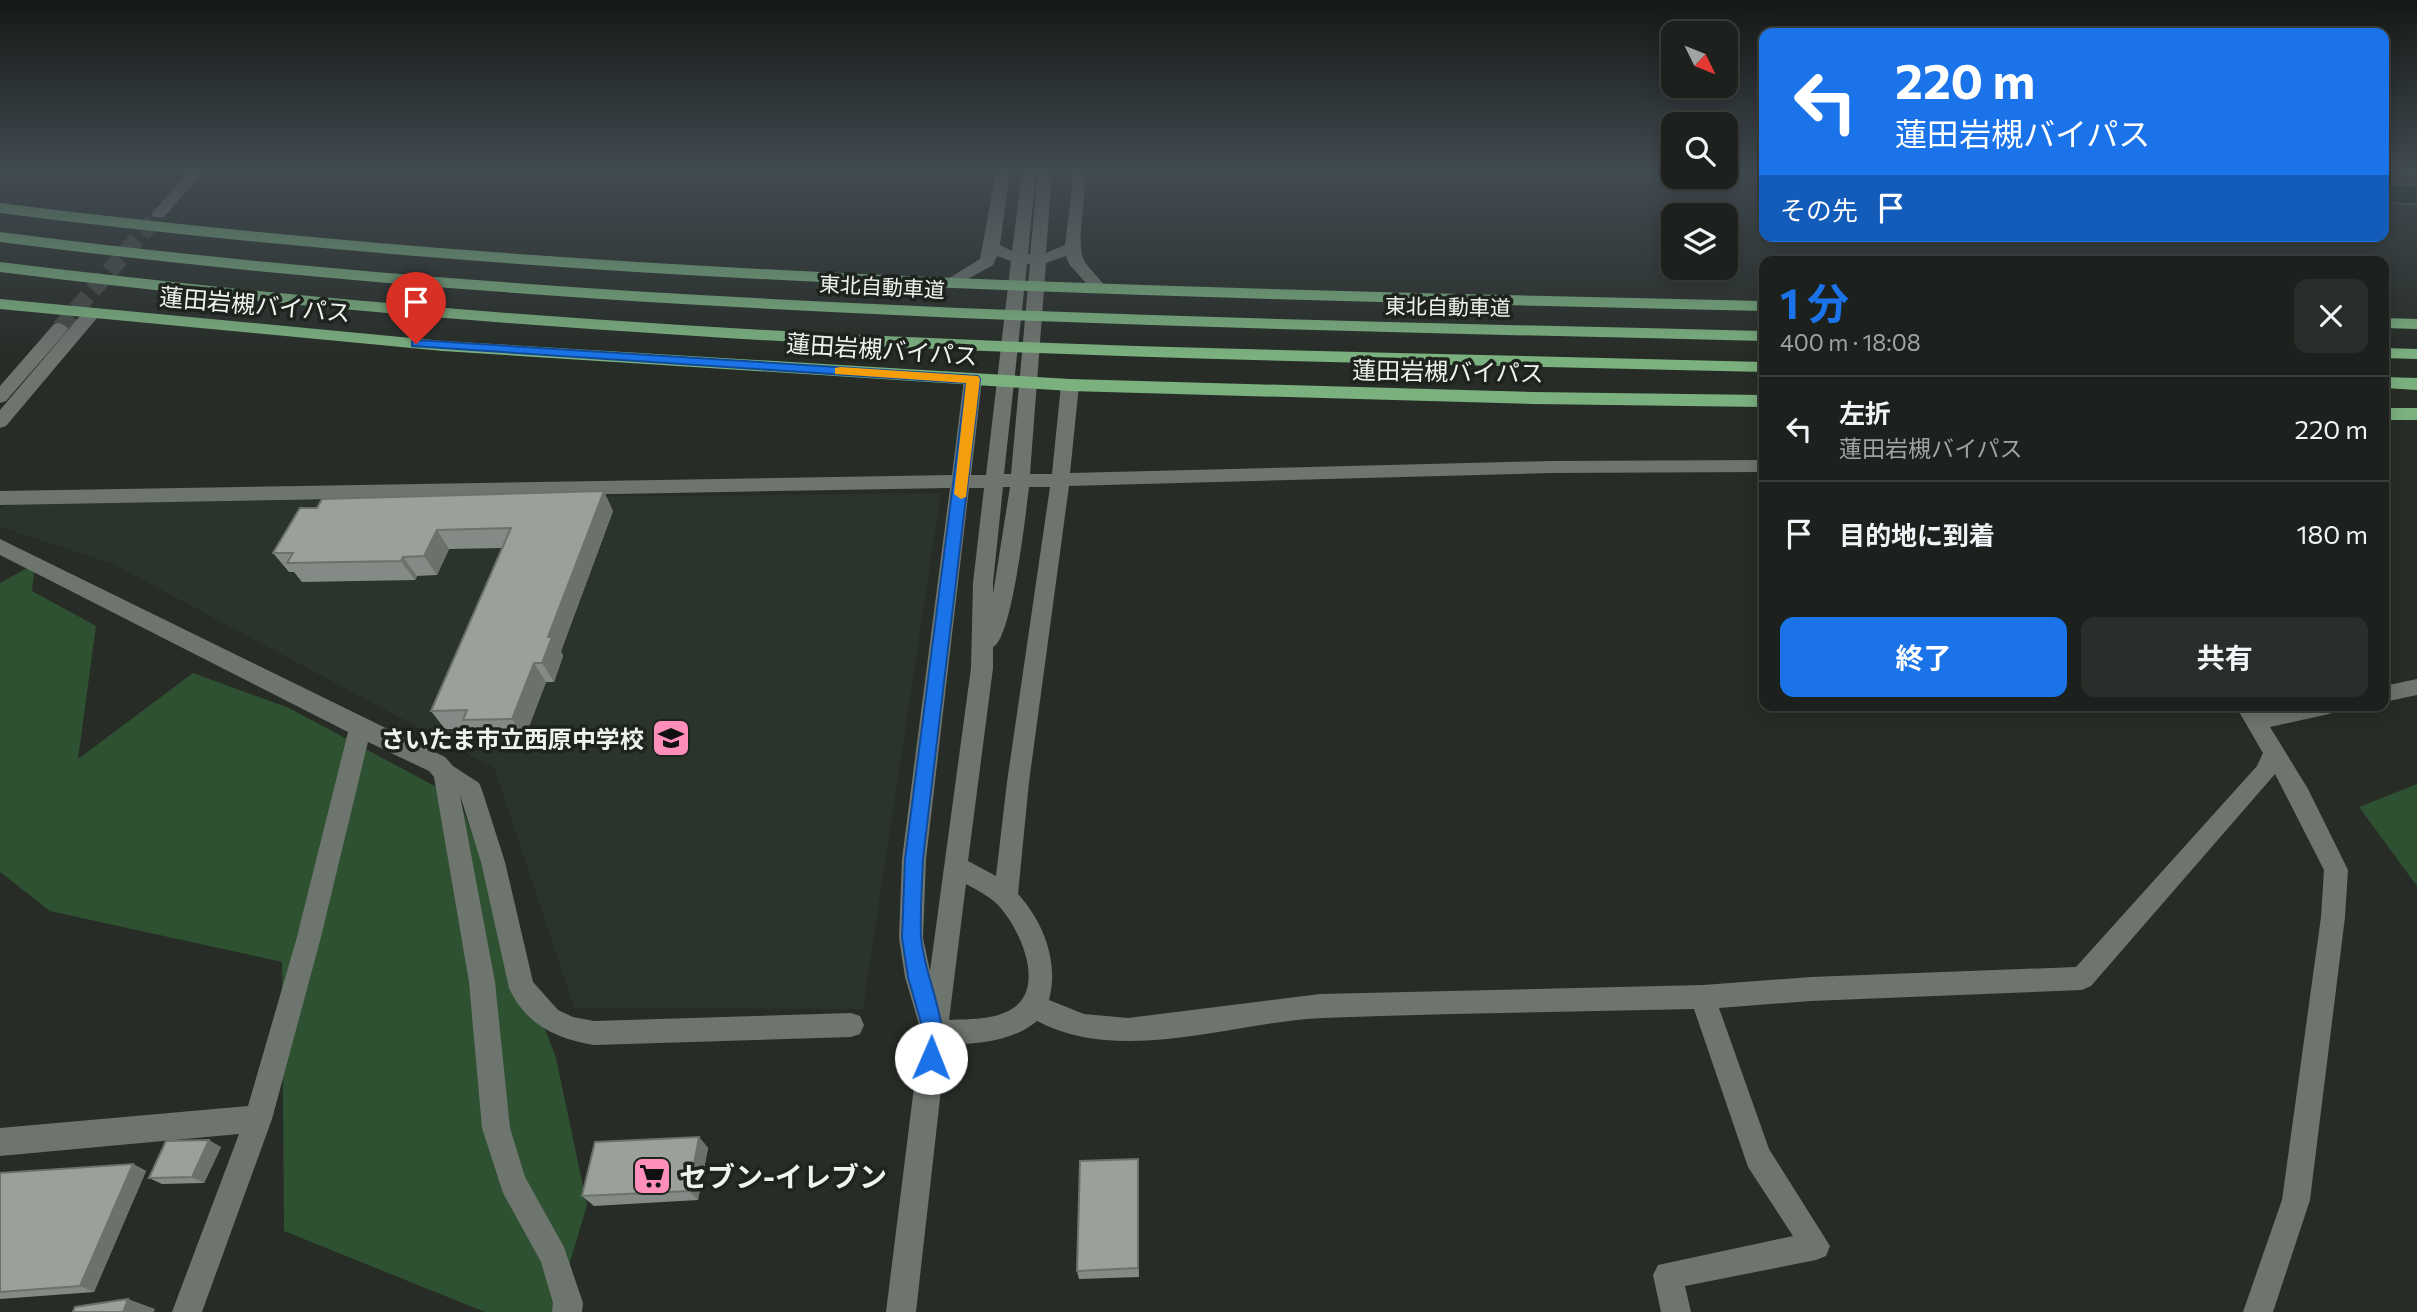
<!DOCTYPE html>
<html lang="ja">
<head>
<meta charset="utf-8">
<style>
  body { margin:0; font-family:Commissioner,"Noto Sans JP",sans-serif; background:#2a2e2a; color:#f1f3f6; height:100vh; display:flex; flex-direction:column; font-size:26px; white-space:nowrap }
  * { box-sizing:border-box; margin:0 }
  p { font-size:23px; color:#a0a3a4 }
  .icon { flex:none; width:38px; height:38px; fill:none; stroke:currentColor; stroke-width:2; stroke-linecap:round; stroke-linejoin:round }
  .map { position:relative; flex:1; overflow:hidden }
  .details { position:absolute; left:1759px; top:256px; width:630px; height:455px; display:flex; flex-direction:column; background:#1d211d; border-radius:14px; box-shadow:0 4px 18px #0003,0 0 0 2px #3b3e3b }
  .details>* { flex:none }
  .hud { position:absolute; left:1759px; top:28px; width:630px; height:214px; border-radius:14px; box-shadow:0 4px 18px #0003,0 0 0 2px #3b3e3b; background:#1a73e8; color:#fff; overflow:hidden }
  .needle { width:46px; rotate:133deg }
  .buttons { position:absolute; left:1661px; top:21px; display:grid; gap:14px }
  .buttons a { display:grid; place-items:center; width:77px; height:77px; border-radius:14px; background:#1d211d; box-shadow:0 4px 18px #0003,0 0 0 2px #3b3e3b; font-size:35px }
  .pin { position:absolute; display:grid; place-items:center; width:60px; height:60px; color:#fff; margin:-72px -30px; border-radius:50% 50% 50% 0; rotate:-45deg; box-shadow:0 0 7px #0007 }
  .pin .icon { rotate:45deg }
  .me { position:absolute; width:77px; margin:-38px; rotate:1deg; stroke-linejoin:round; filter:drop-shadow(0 0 5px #0008) }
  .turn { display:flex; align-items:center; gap:24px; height:147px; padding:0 21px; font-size:32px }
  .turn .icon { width:91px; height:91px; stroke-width:2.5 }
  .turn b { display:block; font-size:49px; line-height:60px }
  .then { display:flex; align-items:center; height:66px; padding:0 21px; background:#0003; gap:14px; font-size:26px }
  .round { display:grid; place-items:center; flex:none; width:74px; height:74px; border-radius:14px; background:#2a2e2a }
  .headline { display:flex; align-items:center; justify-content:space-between; height:119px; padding:0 21px }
  h1 { font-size:42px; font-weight:700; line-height:52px; color:#1a73e8 }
  .cta { display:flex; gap:14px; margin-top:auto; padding:14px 21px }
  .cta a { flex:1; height:80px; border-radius:14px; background:#1a73e8; color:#fff; font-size:28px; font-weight:700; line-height:80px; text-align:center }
  .cta a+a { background:#2a2e2a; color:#f1f3f6 }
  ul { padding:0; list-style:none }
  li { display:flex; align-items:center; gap:21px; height:105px; padding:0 21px; border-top:2px solid #3b3e3b }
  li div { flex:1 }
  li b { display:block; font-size:26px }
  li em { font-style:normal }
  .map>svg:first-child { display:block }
  .built { fill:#2a342a }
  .green { fill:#2e5131 }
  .water { fill:#001500; stroke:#485848; stroke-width:2 }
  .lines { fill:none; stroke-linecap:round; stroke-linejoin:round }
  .minor-tunnel { stroke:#454a45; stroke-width:17; stroke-dasharray:17 8; stroke-linecap:butt }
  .minor { fill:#6e746e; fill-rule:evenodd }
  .highway { fill:#7bb07f; fill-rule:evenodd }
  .wall { fill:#848a85 }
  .shaded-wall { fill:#6c716c }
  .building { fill:#9aa19b; stroke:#6c716c; stroke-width:2 }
  .route { fill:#1a73e8; stroke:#114b97; stroke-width:2 }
  .slow { fill:#f59e0b }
  .labels { text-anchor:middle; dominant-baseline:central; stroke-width:7; stroke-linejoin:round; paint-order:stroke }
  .far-street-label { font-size:21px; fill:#eff3ef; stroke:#1e231e }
  .street-label { font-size:24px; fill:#eff3ef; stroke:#1e231e }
  .poi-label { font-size:24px; font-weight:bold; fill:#eff3ef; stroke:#1e231e; text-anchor:end }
  .near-poi-label { font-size:28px; font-weight:bold; fill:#eff3ef; stroke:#1e231e; text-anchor:start }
</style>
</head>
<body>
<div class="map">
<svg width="2417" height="1312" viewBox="0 0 2417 1312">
  <rect width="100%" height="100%" fill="#272c27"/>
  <!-- built -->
  <path class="built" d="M941 493 863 1009 574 1008 494 768 113 564 0 527V509L8 503Z"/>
  <!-- green -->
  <g class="green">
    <path d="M35 564 32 591 96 626 78 759 193 673 289 708 459 799 556 1058 587 1205 555 1312H485L284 1231 282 962 50 911 0 872V583Z"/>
    <path d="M2417 784V886L2359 807Z"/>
  </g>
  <!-- water -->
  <path class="water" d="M2384 184 2417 185V204L2384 203Z"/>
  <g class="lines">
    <!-- minor-tunnel -->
    <path class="minor-tunnel" d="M60 328 159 214"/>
    <!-- minor -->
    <g class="minor">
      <path d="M188 172H203L164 217H154L151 214 154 211Z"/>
      <path d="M996 172H1010L1000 245 1012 251 1022 172H1036L1028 254 1030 255 1038 172H1052L1046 253 1065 245 1072 188 1070 172H1084C1088 194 1074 246 1085 262 1091 271 1100 279 1107 288L1099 293 1093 291 1069 264 1066 256 1046 263 1030 474H1052L1061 385 1070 379 1079 385 1070 473 1550 461 1764 460V472L1550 473 1069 486 1029 782 1018 894C1044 923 1059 962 1049 1000L1084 1014 1128 1018 1320 994 1703 985 1811 977 2076 967 2257 766 2263 753 2235 705H2257L2261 711 2288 705H2340L2337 711 2329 714 2270 727 2308 789 2348 870 2345 917 2310 1200 2273 1312H2243L2282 1200 2321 917 2324 870 2275 774 2091 986 2082 990 1811 1001 1719 1008 1769 1149 1830 1246 1826 1256 1816 1260 1685 1286 1691 1312H1661L1653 1275 1658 1265 1793 1236 1748 1167 1694 1009C1571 1012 1447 1013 1323 1018 1231 1022 1123 1066 1037 1021 1012 1042 977 1044 946 1045L916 1312H886L921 1031 905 977 899 938 902 859 950 488 0 505V491L952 475 964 379 973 373 982 379 971 475H986L1011 261 997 256 993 265 955 286 949 288 941 283 980 259ZM1027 264H1030L1011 474H1004ZM1003 487H1010L993 594V583ZM1029 487H1050L1007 782 996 876 968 861 993 668V647C1012 639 1026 512 1029 487ZM969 488H984L973 583 971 668 930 971 923 938 926 859ZM966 884C977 890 989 896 998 905 1018 926 1045 982 1016 1006 999 1020 970 1019 949 1020Z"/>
      <path d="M2401 172H2417V176L2403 175Z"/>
      <path d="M91 309 97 310 99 314 97 318 6 426 0 428V410L85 310Z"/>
      <path d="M60 323 68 328 66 332 6 401 0 403V386L54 324Z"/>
      <path d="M0 539 445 757 453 766 479 783 482 790 505 862 533 982 558 1010 573 1017 594 1021 851 1013 860 1016 864 1025 860 1034 851 1037 594 1045C557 1039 526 1025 509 988L481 862 460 795 495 982 510 1128 525 1177 564 1247 583 1303 582 1312H552L553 1303 541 1262 503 1193 482 1128 469 982 434 777 429 771 368 742 321 937 272 1119 202 1312H172L239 1134 0 1156V1128L248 1106 297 937 348 732 0 555Z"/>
      <path d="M2417 679V695L2384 702V686Z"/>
    </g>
    <!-- highway -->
    <g class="highway">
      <path d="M0 203C585 278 1175 287 1764 301V311C1175 297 585 288 0 213Z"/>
      <path d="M0 232C584 307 1176 317 1764 331V341C1176 327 584 317 0 242Z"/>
      <path d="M0 262C226 290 453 311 681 325 1041 348 1403 352 1764 362V372C1403 363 1041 359 681 335 453 321 226 300 0 272Z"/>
      <path d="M0 299 443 341 1070 379 1533 392 1764 395V407L1533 404 1070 391 443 351 0 309Z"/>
      <path d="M2384 318 2417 319V329L2384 328Z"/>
      <path d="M2384 348 2417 349V359L2384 358Z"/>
      <path d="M2384 377 2417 378V390L2384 388Z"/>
      <rect x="2384" y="408" width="33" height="12"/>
    </g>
  </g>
  <!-- wall -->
  <g class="wall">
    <path d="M300 508 613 511 561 651 563 656 554 682H546L525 737 477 738 469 729H445L431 711 502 548 449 549 437 575 417 576 415 580 302 582 294 572H289L273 553Z"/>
    <path d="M699 1137 708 1148 698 1200 594 1206 582 1196Z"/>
    <path d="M221 1147 204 1183 162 1184 149 1178Z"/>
    <path d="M1138 1159 1139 1169V1277L1079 1279 1077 1271Z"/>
    <path d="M133 1164 146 1171 94 1292 0 1299V1173Z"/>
  </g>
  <!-- shaded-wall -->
  <g class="shaded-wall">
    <path d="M604 491 613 511 561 651 563 656 554 682 542 663 548 637Z"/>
    <path d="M437 530 449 549 437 575 424 556Z"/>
    <path d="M403 557 417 576 415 580 401 561Z"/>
    <path d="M534 663 546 682 525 737 512 719Z"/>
    <path d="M699 1137 708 1148 698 1200 689 1191Z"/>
    <path d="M209 1140 221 1147 204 1183 192 1177Z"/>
    <path d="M1138 1159 1139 1169V1277L1138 1268Z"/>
    <path d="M133 1164 146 1171 94 1292 80 1286Z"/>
    <path d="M128 1299 155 1309 154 1312H123Z"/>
  </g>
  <!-- building -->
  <g class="building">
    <path d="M604 491 548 637H552L542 663H534L512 719 463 720 467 710 431 711 511 528 437 530 424 556 403 557 401 561 287 563 293 553H273L300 508H317L322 499Z"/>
    <path d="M699 1137 689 1191 582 1196 595 1142Z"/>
    <path d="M209 1140 192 1177 149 1178 166 1141Z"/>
    <path d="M1138 1159V1268L1077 1271 1080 1161Z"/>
    <path d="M133 1164 80 1286 0 1292V1173Z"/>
    <path d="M128 1299 123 1312H73L75 1307Z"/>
  </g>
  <!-- sky -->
  <linearGradient id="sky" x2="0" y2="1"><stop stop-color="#151815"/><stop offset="0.48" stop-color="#414b52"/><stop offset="1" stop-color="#414b52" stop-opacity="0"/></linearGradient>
  <rect width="2417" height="356" fill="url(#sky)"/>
  <!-- route -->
  <path class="route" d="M416 340 978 376 980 379 923 859C922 885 920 911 921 936 923 977 954 1027 938 1065L931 1068 924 1065 921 1058 924 1033 908 977 902 938 905 859 966 383 412 346V341Z"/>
  <!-- slow -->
  <path class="slow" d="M840 367 978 376 980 379 966 497 961 499 954 494 966 383 835 374V368Z"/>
  <!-- icons -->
  <defs>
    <symbol id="school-square" viewBox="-11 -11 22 22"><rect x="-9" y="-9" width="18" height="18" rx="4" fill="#ff8eba" stroke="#1e231e"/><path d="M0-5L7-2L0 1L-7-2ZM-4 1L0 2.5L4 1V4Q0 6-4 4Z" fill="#111"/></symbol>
    <symbol id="supermarket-square" viewBox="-11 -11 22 22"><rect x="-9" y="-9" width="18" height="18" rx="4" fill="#ff8eba" stroke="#1e231e"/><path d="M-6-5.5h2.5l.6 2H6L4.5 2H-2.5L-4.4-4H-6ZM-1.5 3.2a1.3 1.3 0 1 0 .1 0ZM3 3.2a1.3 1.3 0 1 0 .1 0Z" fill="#111"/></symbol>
  </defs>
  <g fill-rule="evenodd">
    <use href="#school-square" x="649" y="716" width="44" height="44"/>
    <use href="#supermarket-square" x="630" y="1154" width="44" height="44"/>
  </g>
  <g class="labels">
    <!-- far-street labels -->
    <g class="far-street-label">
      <text transform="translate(882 286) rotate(3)">東北自動車道</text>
      <text transform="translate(1448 306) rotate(1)">東北自動車道</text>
    </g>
    <!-- street labels -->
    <g class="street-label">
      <text transform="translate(255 304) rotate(5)">蓮田岩槻バイパス</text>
      <text transform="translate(882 349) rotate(4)">蓮田岩槻バイパス</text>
      <text transform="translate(1448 371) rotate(1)">蓮田岩槻バイパス</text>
    </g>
    <!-- poi labels -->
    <g class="poi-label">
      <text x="644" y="738">さいたま市立西原中学校</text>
    </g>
    <!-- near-poi labels -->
    <g class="near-poi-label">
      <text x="679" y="1176">セブン-イレブン</text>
    </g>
  </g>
</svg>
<div class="buttons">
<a><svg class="needle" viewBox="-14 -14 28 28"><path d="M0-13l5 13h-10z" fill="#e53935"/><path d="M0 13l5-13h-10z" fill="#a0a3a4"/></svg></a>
<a><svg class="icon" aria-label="search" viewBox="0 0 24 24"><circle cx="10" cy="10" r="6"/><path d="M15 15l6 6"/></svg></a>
<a><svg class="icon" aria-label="layers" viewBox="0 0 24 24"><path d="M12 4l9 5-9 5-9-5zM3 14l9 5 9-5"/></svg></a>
</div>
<div class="pin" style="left:416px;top:344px;background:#d93025"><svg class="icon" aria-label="arrive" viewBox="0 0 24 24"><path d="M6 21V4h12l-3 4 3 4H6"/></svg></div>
<svg class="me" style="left:931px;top:1058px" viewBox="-20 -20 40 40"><circle r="19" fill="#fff"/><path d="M0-13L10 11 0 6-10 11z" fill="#1a73e8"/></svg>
<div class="hud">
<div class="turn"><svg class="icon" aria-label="left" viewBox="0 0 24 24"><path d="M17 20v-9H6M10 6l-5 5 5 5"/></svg><div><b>220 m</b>蓮田岩槻バイパス</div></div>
<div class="then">その先<svg class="icon" aria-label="arrive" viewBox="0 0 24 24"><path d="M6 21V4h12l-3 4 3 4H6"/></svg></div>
</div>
<section class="details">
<div class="headline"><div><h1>1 分</h1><p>400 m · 18:08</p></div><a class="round"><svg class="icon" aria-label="close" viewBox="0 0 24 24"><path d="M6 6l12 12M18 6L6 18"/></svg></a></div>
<ul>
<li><svg class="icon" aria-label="left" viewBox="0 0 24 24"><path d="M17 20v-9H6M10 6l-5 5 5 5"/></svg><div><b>左折</b><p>蓮田岩槻バイパス</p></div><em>220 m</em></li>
<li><svg class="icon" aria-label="arrive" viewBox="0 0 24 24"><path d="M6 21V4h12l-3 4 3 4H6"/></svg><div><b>目的地に到着</b></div><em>180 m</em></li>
</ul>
<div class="cta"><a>終了</a><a>共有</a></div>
</section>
</div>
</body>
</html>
